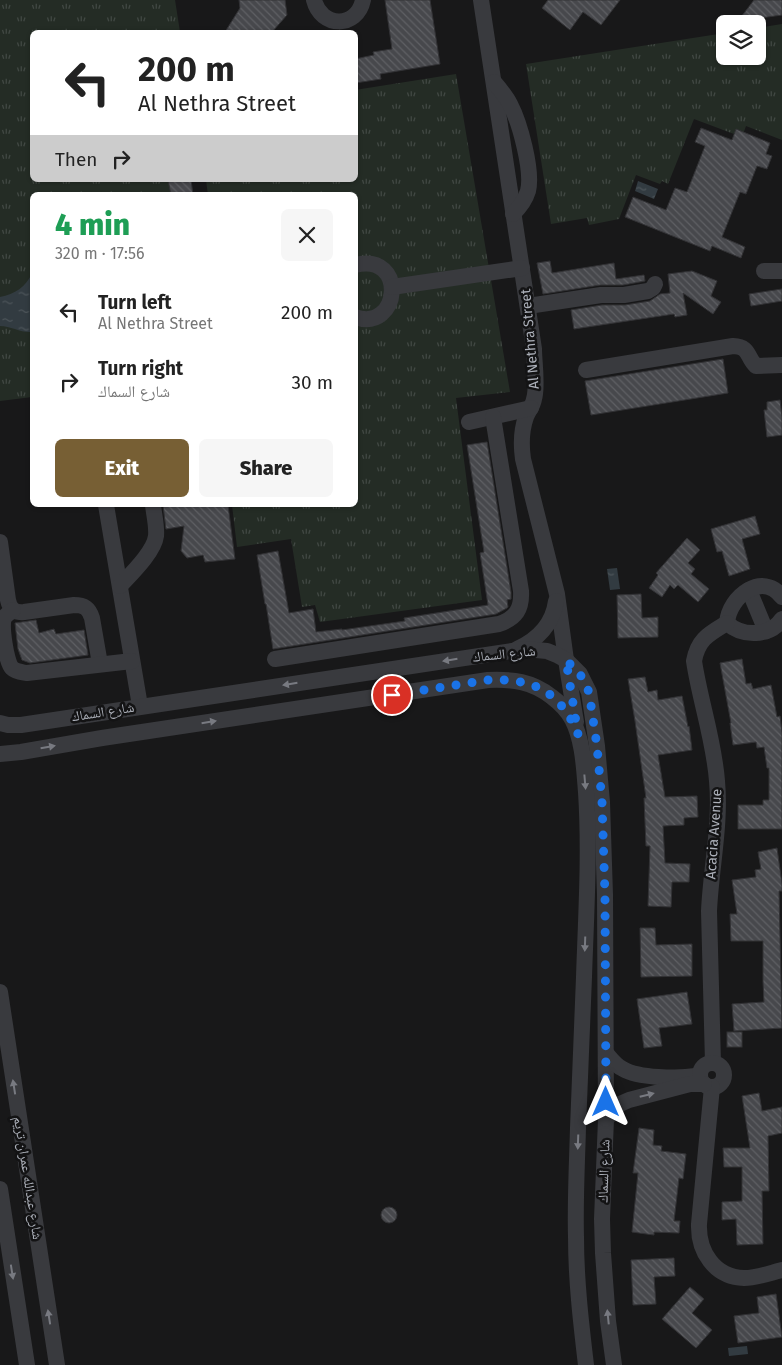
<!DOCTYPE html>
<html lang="en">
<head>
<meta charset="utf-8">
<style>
  body { margin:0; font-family:"Fira Sans","Noto Naskh Arabic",sans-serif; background:#f6f6f6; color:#222; height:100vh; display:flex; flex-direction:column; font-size:19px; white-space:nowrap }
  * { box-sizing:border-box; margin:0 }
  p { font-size:16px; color:#767676 }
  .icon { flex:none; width:28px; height:28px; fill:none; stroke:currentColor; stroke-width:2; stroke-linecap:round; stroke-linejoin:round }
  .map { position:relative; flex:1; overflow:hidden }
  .panel { position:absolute; left:30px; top:192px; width:328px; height:315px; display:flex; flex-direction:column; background:#fff; border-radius:8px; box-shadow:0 1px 4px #0004 }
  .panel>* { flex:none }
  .banner { position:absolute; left:30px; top:30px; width:328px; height:152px; border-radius:8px; box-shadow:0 1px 4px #0004; background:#fff; color:#222; overflow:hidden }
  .tools { position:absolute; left:716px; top:15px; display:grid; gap:10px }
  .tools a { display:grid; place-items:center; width:50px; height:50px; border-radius:8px; background:#fff; box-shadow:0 1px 4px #0004; font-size:25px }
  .pin { position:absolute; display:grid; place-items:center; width:42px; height:42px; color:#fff; margin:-21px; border:2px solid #fff; border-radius:50%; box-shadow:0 1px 5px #0007 }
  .me { position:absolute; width:55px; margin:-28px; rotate:0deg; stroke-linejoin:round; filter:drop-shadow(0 0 4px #0008) }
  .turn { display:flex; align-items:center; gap:18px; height:105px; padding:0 25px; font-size:22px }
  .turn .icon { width:65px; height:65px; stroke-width:2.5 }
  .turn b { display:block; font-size:35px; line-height:42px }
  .then { display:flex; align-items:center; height:48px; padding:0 25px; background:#0003; gap:10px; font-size:19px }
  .round { display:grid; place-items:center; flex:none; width:52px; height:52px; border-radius:8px; background:#f6f6f6 }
  .overview { display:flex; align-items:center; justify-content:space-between; height:85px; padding:0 25px }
  h1 { font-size:30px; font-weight:800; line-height:38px; color:#1e9e55 }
  .cta { display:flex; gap:10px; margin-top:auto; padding:10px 25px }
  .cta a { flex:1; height:58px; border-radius:8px; background:#775f34; color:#fff; font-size:20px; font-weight:800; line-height:58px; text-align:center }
  .cta a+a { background:#f6f6f6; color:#222 }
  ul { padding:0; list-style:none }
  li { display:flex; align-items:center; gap:15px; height:70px; padding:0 25px }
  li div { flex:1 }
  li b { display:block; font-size:19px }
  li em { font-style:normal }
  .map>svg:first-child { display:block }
  .grass { fill:url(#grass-tufts) }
  .water { fill:url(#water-ripples) }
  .building { fill:url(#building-back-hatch); stroke:#323235 }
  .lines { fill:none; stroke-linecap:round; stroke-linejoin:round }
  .minor { stroke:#393a3e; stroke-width:16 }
  .oneway { fill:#787a81 }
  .route { stroke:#1a73e8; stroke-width:9; stroke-dasharray:0 16.2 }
  .labels { text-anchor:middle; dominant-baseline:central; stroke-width:5; stroke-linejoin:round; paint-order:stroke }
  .street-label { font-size:14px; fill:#abafb8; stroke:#131314 }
</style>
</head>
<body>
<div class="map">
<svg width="782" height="1365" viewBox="0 0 782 1365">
  <defs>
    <pattern id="grass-tufts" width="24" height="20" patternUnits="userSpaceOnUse" patternTransform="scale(1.25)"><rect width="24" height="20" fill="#242c25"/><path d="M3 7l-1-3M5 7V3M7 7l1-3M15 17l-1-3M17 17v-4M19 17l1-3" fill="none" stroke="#414843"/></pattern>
    <pattern id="water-ripples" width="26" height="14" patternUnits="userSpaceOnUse" patternTransform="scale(1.25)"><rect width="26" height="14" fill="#323b41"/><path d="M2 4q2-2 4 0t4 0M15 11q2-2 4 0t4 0" fill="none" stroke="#4d555a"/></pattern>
    <pattern id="building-back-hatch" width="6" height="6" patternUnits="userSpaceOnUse" patternTransform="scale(1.25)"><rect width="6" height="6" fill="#47484c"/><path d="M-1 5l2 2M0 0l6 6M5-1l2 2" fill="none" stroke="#5f6064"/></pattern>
  </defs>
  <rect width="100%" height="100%" fill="#181819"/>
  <!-- grass -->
  <g class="grass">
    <path d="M0 0H175L180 32H32V180H176L179 195H32V397L0 401Z"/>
    <path d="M782 24V140L746 126 742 137 694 119 668 184 662 181 660 184 636 175 619 219 589 225 587 218 551 224 526 64 725 33V56H758V28Z"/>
    <path d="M456 74 510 392 456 398 482 600 320 622 315 605 302 607 291 539 237 547 232 505H355V195H208L206 180H355V90Z"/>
  </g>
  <!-- water -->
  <g class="water">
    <path d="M638 181 658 189 654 199 635 191Z"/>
    <path d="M32 273V332C21 333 11 326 0 326V297C15 294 26 287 32 273Z"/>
    <path d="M617 568 620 589 610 590 607 569Z"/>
    <path d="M747 1346 748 1354 729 1356 728 1348Z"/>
  </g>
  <!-- building -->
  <g class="building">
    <path d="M239 0H285L287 15 272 32H225L240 8Z"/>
    <path d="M385 0H430L440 64 380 74 381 79 355 83V59L374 55 373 52 392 49Z"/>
    <path d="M548 0H620L601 25 583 12 570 30 542 8Z"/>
    <path d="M754 0H782V15L738 21Z"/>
    <path d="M701 128 732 140 736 129 770 143 766 154 772 156 767 169 757 166 746 194 740 192 722 237 745 247 741 258 712 246 710 251 625 217 633 197 666 210 675 188 687 192 705 146 695 142Z"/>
    <path d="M168 180H191L193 195H171Z"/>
    <path d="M550 261 552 273 614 263 616 279 644 275 645 281 623 285H600L543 294 537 263Z"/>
    <path d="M692 271 717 281 711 296 721 302 713 314 683 293 687 315 675 317 674 314 574 329 571 310 602 305H625L650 301 660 294 670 293 668 274Z"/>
    <path d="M782 289V301L751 306 749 294Z"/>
    <path d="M723 359 728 393 591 415 585 381Z"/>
    <path d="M780 400 782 417V435L767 437 764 410H767V402Z"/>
    <path d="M487 442 511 592V599L507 600 508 607 507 608 496 614 273 649 266 604H265L257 555 278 551 289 613 313 609 316 632 342 629V630L405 621 404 618 488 605 480 553 484 552 467 445Z"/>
    <path d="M163 505H228L235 559 205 562 203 555 187 558 181 551 184 526 166 529Z"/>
    <path d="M755 516 760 534 742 539 750 569 729 576 722 551 717 552 711 529Z"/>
    <path d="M687 538 700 550 688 563 695 569 691 574 709 589 698 602 678 585 674 589 670 585 662 597 649 588 658 575 656 573Z"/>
    <path d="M641 594 642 618 658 617V637L618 638 617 595Z"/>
    <path d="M36 620 39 633 54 629 56 634 84 630 88 655 30 663 22 660 18 649 15 623Z"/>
    <path d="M742 659 746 684 751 683 753 689 771 685 777 717 780 716 782 733V829H738V805H763V800H769V768H767L764 747 757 748 756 742 733 745 730 723H731L720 663Z"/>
    <path d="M645 677 648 692 657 690 658 700 682 696 688 727 689 726 692 750 658 755 665 797 697 796 698 817 684 818V825L663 826 665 863 690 864 689 882H672L671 907 648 906 650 846H646L644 798H646L635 721 628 679Z"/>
    <path d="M777 848 782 884V891H779L782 1028 734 1031 732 1004 764 1002 763 982V941H731L730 914H737L732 880 756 877 755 870 761 869 758 852Z"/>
    <path d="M640 928H655L656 945 692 944V976L641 977Z"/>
    <path d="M687 992 692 1024 659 1028 662 1046 644 1048 637 999Z"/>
    <rect x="727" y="1032" width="15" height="15"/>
    <path d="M759 1093 762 1111 782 1107V1133L768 1136 769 1191H762L763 1244 737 1245 736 1219 722 1220V1202L742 1201V1167H724L723 1148H750L742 1096Z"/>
    <path d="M639 1128 654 1130 653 1145 662 1146 661 1151 686 1154 683 1179 679 1178 674 1221H680L679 1233 654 1232V1235L632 1232 638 1173H633Z"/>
    <circle cx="389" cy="1215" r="8"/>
    <path d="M674 1258 675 1276 654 1277 656 1304 633 1305 631 1260Z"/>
    <path d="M690 1287 704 1299 692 1313 712 1330 696 1348 662 1319Z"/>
    <path d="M776 1294 782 1337 738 1343 734 1316 759 1313 757 1297Z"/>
  </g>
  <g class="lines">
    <!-- minor -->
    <g class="minor">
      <path d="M314 0C321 28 357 29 363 0"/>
      <path d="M481 0 534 349C534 362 538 387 534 399 533 406 528 411 526 417 521 431 521 445 523 459L557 594 566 660 576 722"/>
      <path d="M494 82C500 89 506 96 510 104 520 123 533 171 528 191 525 201 520 207 513 214"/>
      <path d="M355 265C408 252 400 333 355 317"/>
      <path d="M764 271H782"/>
      <path d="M392 287 522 268"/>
      <path d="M528 306 601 295H624L648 291 653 288 655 284"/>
      <path d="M586 370 733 346C751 347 746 357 756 366L782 365"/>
      <path d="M469 422 531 408"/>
      <path d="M106 505 140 706"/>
      <path d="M0 542 8 600C10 609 14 613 24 612L74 605C84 605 89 608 92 618L100 664"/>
      <path d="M120 586C131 574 154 552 156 536 157 526 154 515 153 505"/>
      <path d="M749 590 766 631"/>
      <path d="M13 610C10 612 6 615 4 618 1 626 6 662 12 668 16 672 21 672 27 673L132 661"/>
      <path d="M727 623C729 596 763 571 782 597"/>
      <path d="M727 623C742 637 770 637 782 619"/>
      <path d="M517 649C537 640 553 624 556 601"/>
      <path d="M275 659 499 624C516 618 522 609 521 591L493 417"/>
      <path d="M0 723 8 725H21L525 649 547 651 557 655 566 660 580 674 589 692 597 746 602 802 605 895 606 1119 602 1219 603 1253 608 1321 614 1365"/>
      <path d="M0 754 21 752 102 738 488 680C512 679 532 681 552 697 560 703 567 710 572 719 583 740 584 768 586 792 590 854 586 915 584 977 582 1027 580 1078 578 1128 577 1164 575 1201 576 1237 576 1280 581 1323 586 1365"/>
      <path d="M0 992 57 1365"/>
      <path d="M606 1053C611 1059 616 1066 623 1069 638 1078 678 1079 696 1076"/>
      <path d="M713 1063 709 911C711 867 721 825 717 781 714 740 700 701 694 661 698 639 709 634 727 623"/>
      <circle cx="712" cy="1075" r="12"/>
      <path d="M712 1087 699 1224C698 1251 714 1277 744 1278 757 1278 770 1273 782 1270"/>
      <path d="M606 1119 620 1104 629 1100 690 1084H704"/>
      <path d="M0 1189 27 1365"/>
    </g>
  </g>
  <!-- one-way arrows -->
  <defs><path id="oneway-solid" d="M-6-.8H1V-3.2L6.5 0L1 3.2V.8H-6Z" transform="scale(1.25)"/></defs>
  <g class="oneway">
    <use href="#oneway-solid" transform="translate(450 660) rotate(171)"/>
    <use href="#oneway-solid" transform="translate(290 684) rotate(171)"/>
    <use href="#oneway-solid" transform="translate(209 722) rotate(-9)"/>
    <use href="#oneway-solid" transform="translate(48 747) rotate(-10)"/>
    <use href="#oneway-solid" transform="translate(585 782) rotate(85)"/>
    <use href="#oneway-solid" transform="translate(585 944) rotate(92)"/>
    <use href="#oneway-solid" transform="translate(14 1087) rotate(-99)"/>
    <use href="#oneway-solid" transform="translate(647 1095) rotate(-14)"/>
    <use href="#oneway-solid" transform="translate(578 1142) rotate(92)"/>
    <use href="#oneway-solid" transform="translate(12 1272) rotate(81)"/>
    <use href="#oneway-solid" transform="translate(49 1317) rotate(-99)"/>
    <use href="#oneway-solid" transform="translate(608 1317) rotate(-96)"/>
  </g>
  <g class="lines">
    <!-- route -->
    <path class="route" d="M392 695 488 680C533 678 560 691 578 734L566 660 580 674 589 692 597 746 602 802 605 895 606 1102"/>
  </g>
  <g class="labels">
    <!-- street labels -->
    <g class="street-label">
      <text transform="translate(530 339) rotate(-95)">Al Nethra Street</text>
      <text transform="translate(504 654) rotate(-6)">شارع السماك</text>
      <text transform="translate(103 712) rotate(-9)">شارع السماك</text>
      <text transform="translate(714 834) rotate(-86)">Acacia Avenue</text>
      <text transform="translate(604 1171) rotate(-88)">شارع السماك</text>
      <text transform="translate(28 1178) rotate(81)">شارع عبدالله عمران تريم</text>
    </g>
  </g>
</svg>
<div class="tools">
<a><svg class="icon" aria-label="layers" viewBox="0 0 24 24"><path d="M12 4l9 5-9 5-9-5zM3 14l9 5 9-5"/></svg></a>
</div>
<div class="pin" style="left:392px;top:695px;background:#d93025"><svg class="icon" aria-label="arrive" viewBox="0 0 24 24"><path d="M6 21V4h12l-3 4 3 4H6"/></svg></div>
<svg class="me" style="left:606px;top:1102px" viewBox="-20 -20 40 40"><path d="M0-17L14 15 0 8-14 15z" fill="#1a73e8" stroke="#fff" stroke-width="4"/></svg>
<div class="banner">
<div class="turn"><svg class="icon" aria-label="left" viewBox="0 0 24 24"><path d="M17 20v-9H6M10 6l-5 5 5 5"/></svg><div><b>200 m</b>Al Nethra Street</div></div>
<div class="then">Then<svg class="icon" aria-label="right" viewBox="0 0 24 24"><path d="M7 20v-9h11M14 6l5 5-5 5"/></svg></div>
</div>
<section class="panel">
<div class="overview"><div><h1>4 min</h1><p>320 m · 17:56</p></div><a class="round"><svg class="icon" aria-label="close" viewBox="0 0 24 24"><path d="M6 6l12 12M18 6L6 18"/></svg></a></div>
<ul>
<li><svg class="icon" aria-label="left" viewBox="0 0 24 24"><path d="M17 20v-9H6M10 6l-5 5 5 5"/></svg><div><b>Turn left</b><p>Al Nethra Street</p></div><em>200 m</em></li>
<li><svg class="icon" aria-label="right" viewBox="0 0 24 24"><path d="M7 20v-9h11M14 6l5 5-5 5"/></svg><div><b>Turn right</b><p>شارع السماك</p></div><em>30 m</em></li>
</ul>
<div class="cta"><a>Exit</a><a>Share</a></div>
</section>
</div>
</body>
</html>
